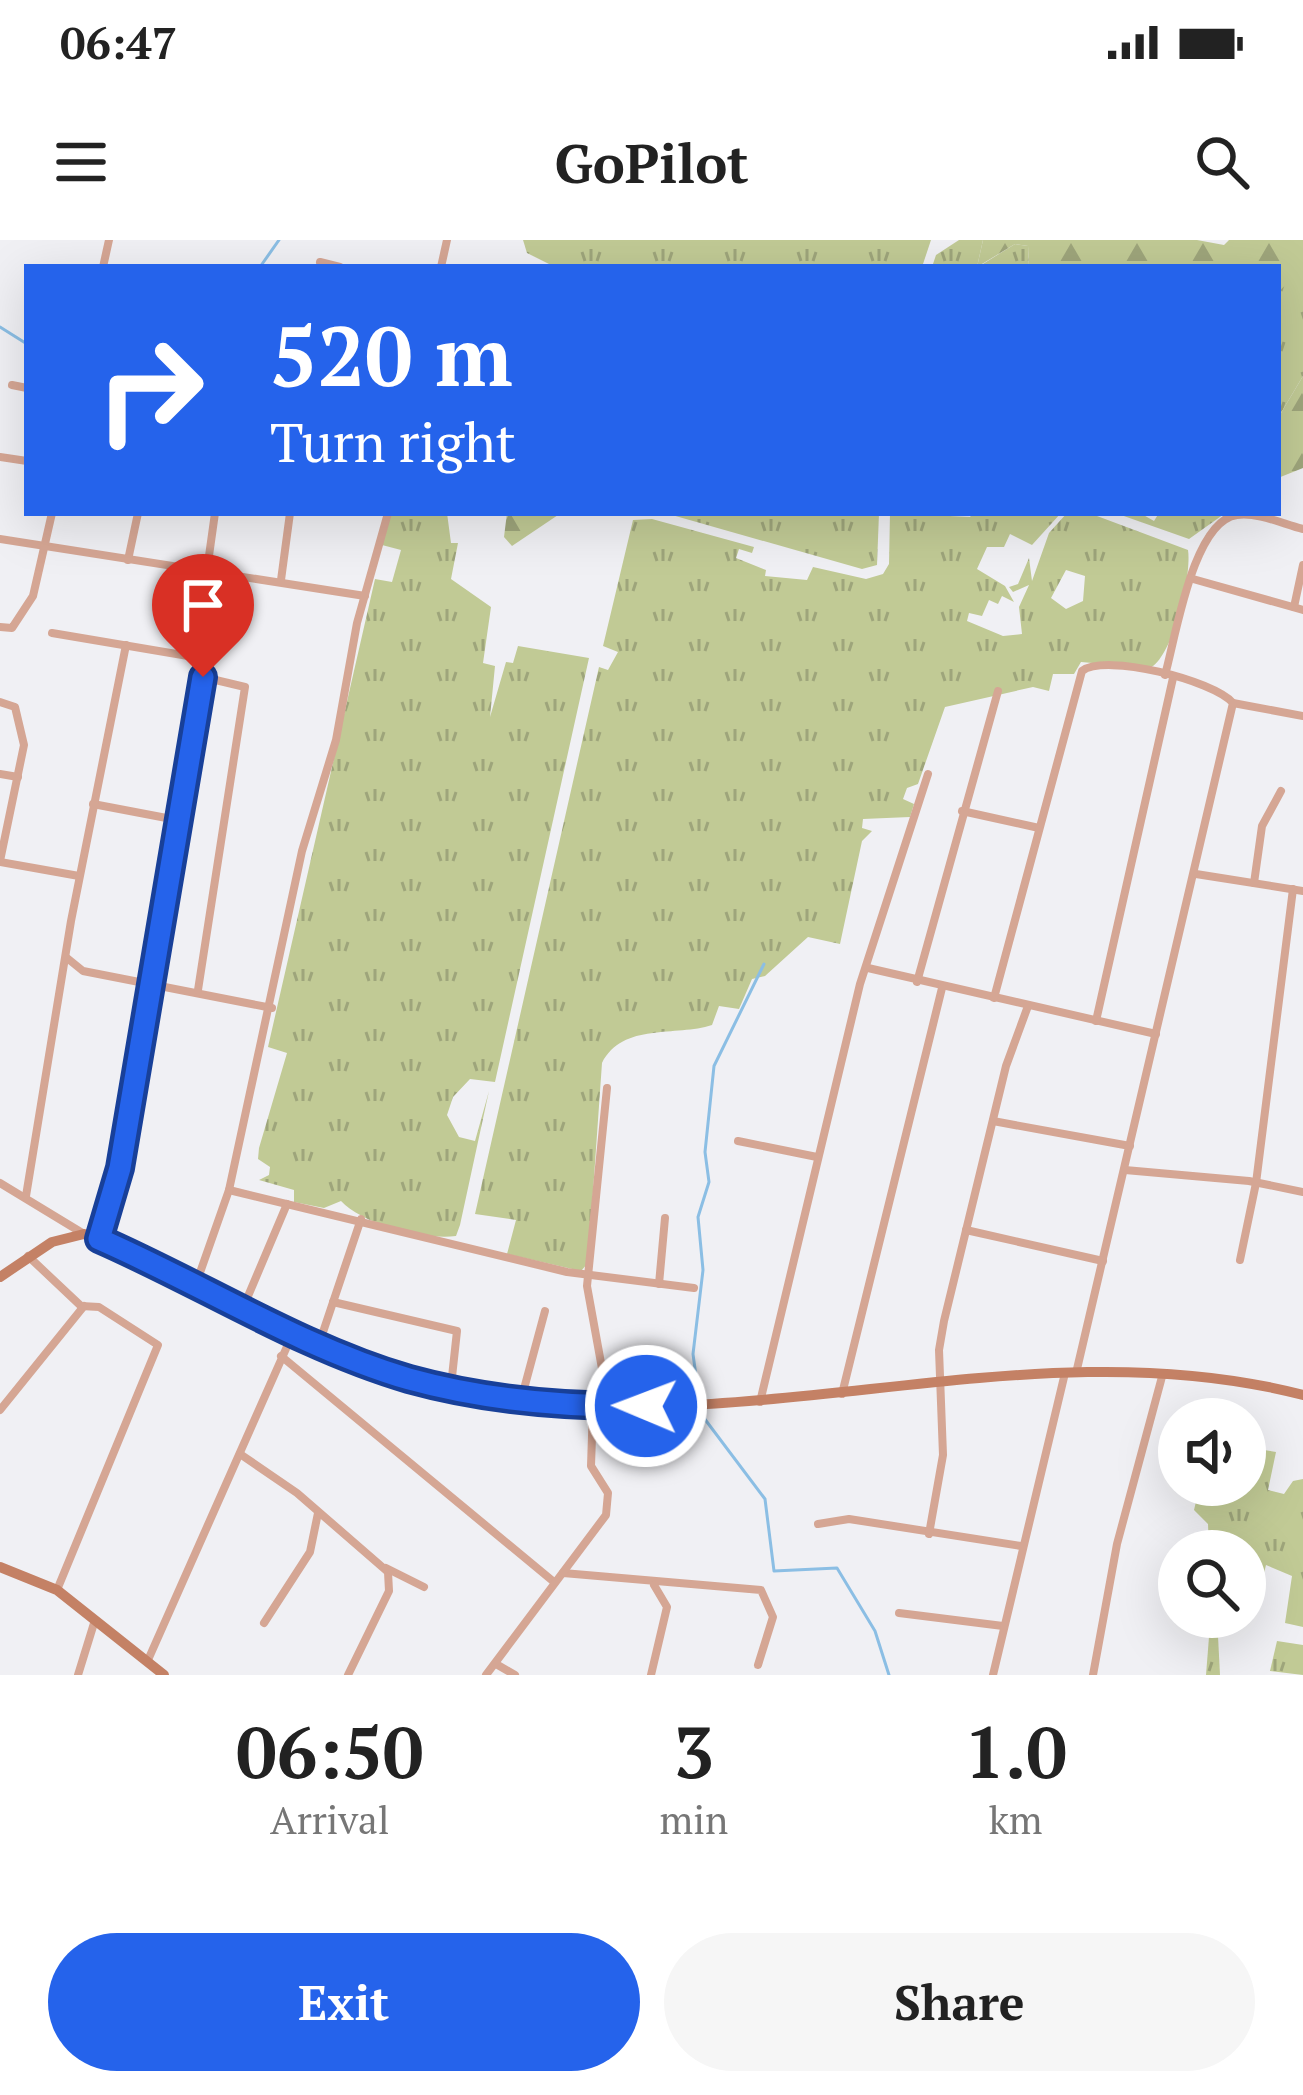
<!DOCTYPE html>
<html lang="en">
<head>
<meta charset="utf-8">
<style>
  body { margin:0; font-family:"PT Serif",serif; background:#f6f6f6; color:#222; height:100vh; display:flex; flex-direction:column; font-size:45px; white-space:nowrap }
  * { box-sizing:border-box; margin:0 }
  p { font-size:39px; color:#767676 }
  .icon { flex:none; width:66px; height:66px; fill:none; stroke:currentColor; stroke-width:2; stroke-linecap:round; stroke-linejoin:round }
  .map { position:relative; height:1435px; overflow:hidden }
  .details { display:flex; flex-direction:column; background:#fff; flex:1 }
  .details>* { flex:none }
  .hud { position:absolute; left:24px; top:24px; width:1257px; height:252px; border-radius:0px; box-shadow:0 12px 48px #0002; background:#2563eb; color:#fff; overflow:hidden }
  .tools { position:absolute; left:1158px; top:1158px; display:grid; gap:24px }
  .tools a { display:grid; place-items:center; width:108px; height:108px; border-radius:50%; background:#fff; box-shadow:0 12px 48px #0002; font-size:60px }
  .pin { position:absolute; display:grid; place-items:center; width:102px; height:102px; color:#fff; margin:-123px -51px; border-radius:50% 50% 50% 0; rotate:-45deg; box-shadow:0 0 12px #0007 }
  .pin .icon { rotate:45deg }
  .me { position:absolute; width:132px; margin:-66px; rotate:271deg; stroke-linejoin:round; filter:drop-shadow(0 0 9px #0008) }
  .turn { display:flex; align-items:center; gap:42px; height:252px; padding:0 48px; font-size:54px }
  .turn .icon { width:156px; height:156px; stroke-width:2.5 }
  .turn b { display:block; font-size:84px; line-height:102px }
  .eta { display:flex; justify-content:space-evenly; align-items:center; height:204px; text-align:center }
  .eta b { font-size:72px; font-weight:800; line-height:84px }
  .cta { display:flex; gap:24px; margin-top:auto; padding:24px 48px }
  .cta a { flex:1; height:138px; border-radius:72px; background:#2563eb; color:#fff; font-size:48px; font-weight:800; line-height:138px; text-align:center }
  .cta a+a { background:#f6f6f6; color:#222 }
  .status { display:flex; justify-content:space-between; align-items:center; height:84px; padding:0 60px; background:#fff; direction:ltr }
  .status svg { height:33px; fill:currentColor }
  header { display:flex; justify-content:space-between; align-items:center; height:156px; padding:0 48px; background:#fff; font-size:54px; font-weight:800 }
  .map>svg:first-child { display:block }
  .grass { fill:url(#grass-tufts); fill-rule:evenodd }
  .forest { fill:url(#forest-firs) }
  .lines { fill:none; stroke-linecap:round; stroke-linejoin:round }
  .stream { stroke:#8bbee4; stroke-width:3 }
  .street { stroke:#d5a694; stroke-width:8 }
  .secondary { stroke:#c48165; stroke-width:10 }
  .route-casing { stroke:#184099; stroke-width:30 }
  .route { stroke:#2563eb; stroke-width:21 }
</style>
</head>
<body>
<div class="status"><b>06:47</b><svg viewBox="0 0 49 12"><path d="M0 12V9h3v3zM5 12V6h3v6zM10 12V3h3v9zM15 12V0h3v12zM26 1h20v11H26zM47 4h2v5h-2z"/></svg></div>
<header><svg class="icon" aria-label="menu" viewBox="0 0 24 24"><path d="M4 6h16M4 12h16M4 18h16"/></svg>GoPilot<svg class="icon" aria-label="search" viewBox="0 0 24 24"><circle cx="10" cy="10" r="6"/><path d="M15 15l6 6"/></svg></header>
<div class="map">
<svg width="1303" height="1435" viewBox="0 0 1303 1435">
  <defs>
    <pattern id="grass-tufts" width="24" height="20" patternUnits="userSpaceOnUse" patternTransform="scale(3)"><rect width="24" height="20" fill="#c1ca95"/><path d="M3 7l-1-3M5 7V3M7 7l1-3M15 17l-1-3M17 17v-4M19 17l1-3" fill="none" stroke="#9ea57b"/></pattern>
    <pattern id="forest-firs" width="22" height="20" patternUnits="userSpaceOnUse" patternTransform="scale(3)"><rect width="22" height="20" fill="#c1ca95"/><path d="M5 1l3.5 6h-7zM16 11l3.5 6h-7z" fill="#9ea57b"/></pattern>
  </defs>
  <rect width="100%" height="100%" fill="#f0f0f4"/>
  <!-- grass -->
  <g class="grass">
    <path d="M523 0H931L922 27H555L527 13Z"/>
    <path d="M959 0H983L977 27H932L936 15Z"/>
    <path d="M1015 4 1028 6 1029 27H978Z"/>
    <path d="M1298 28 1303 29V136L1278 178V52Z"/>
    <path d="M390 273H447L451 303H458L451 339 491 367 483 423 495 426 490 477 506 422 513 423 518 406 589 418 495 842 470 839 453 857 447 875 459 897 475 901 489 851 460 985 456 996C423 1000 364 985 341 961L324 968 294 962V950L259 940 269 935 270 927 258 919 259 908 287 813 268 807 375 339 392 342 401 310 382 305Z"/>
    <path d="M665 273H879L877 325 862 329Z"/>
    <path d="M890 273 970 277 973 273H1061L1032 305 1010 294 1004 307H987L977 329 1005 346 1014 362 1002 356 998 364 989 360 982 376 969 373 967 381 1003 396 1022 394 1019 367 1029 345 1013 352 1009 347 1018 344 1029 318 1032 341 1049 293 1067 273H1089L1188 310C1192 336 1173 417 1150 428L1081 422 1074 434H1053L1049 451 1033 447 945 467 918 544 907 548 903 559 914 564 910 577 863 579 862 588 872 591 862 601 840 704 808 697 765 736 752 739 739 769 719 766 712 785C676 797 623 782 602 823L588 1023 581 1031 507 1014 516 980 475 974 599 427 608 430 618 412 603 406 633 280 652 279 754 307 752 313 739 309 736 318 766 330 765 336 807 340 813 327 866 339 883 334 889 324ZM1066 330 1085 336 1083 361 1066 369 1051 358Z"/>
    <path d="M1140 273 1154 281 1159 273 1224 274 1189 299 1121 275Z"/>
    <path d="M1245 1207 1276 1212 1268 1250 1284 1254 1293 1241 1303 1239V1387L1285 1383 1292 1336 1266 1325 1260 1349 1245 1367V1311H1209L1208 1284 1194 1270 1200 1245H1245Z"/>
    <path d="M1218 1396 1220 1435H1206L1209 1397Z"/>
    <path d="M1277 1401 1303 1405V1435L1270 1431Z"/>
  </g>
  <!-- forest -->
  <g class="forest">
    <path d="M983 0H1197L1224 5 1229 0H1303V29L1278 52V27H1029L1028 6 1015 4 977 27Z"/>
    <path d="M1303 136V228L1278 238V178Z"/>
    <path d="M507 273H558V275L512 306 504 297Z"/>
  </g>
  <g class="lines">
    <!-- stream -->
    <g class="stream">
      <path d="M260 27 279 0"/>
      <path d="M0 87 27 104"/>
      <path d="M699 1158 693 1114 703 1030 698 977 709 942 705 912 714 826 764 724"/>
      <path d="M704 1178 765 1259 774 1331 837 1328 875 1391 889 1435"/>
    </g>
    <!-- street -->
    <g class="street">
      <path d="M320 22 340 27"/>
      <path d="M103 27 109 0"/>
      <path d="M441 27 447 0"/>
      <path d="M12 145 27 148"/>
      <path d="M0 217 27 221"/>
      <path d="M0 299 365 356"/>
      <path d="M128 320 138 273"/>
      <path d="M207 330 215 273"/>
      <path d="M1193 339 1303 370"/>
      <path d="M281 340 290 273"/>
      <path d="M1294 367 1303 325"/>
      <path d="M0 387 12 388 33 356 52 273"/>
      <path d="M52 393 206 419"/>
      <path d="M1165 435C1176 396 1193 281 1237 275 1258 272 1283 284 1303 289"/>
      <path d="M0 462 15 467 24 505 0 621"/>
      <path d="M1233 463 1303 476"/>
      <path d="M0 534 18 537"/>
      <path d="M93 564 177 580"/>
      <path d="M962 571 1039 588"/>
      <path d="M0 622 79 636"/>
      <path d="M1196 634 1303 651"/>
      <path d="M1254 643 1262 586 1281 551"/>
      <path d="M67 718 83 731 272 768"/>
      <path d="M868 728 1156 794"/>
      <path d="M917 742 998 451"/>
      <path d="M198 750 245 447 203 437"/>
      <path d="M994 758 1082 431C1105 413 1213 440 1233 463L1077 1129"/>
      <path d="M1096 781 1173 438"/>
      <path d="M607 848 587 1046 609 1167"/>
      <path d="M993 881 1130 906"/>
      <path d="M738 901 817 917"/>
      <path d="M1125 930 1249 941 1303 952"/>
      <path d="M0 943 84 994"/>
      <path d="M229 950 567 1032 694 1048"/>
      <path d="M26 956 71 681 126 405"/>
      <path d="M966 990 1103 1021"/>
      <path d="M99 999 120 929 222 332"/>
      <path d="M28 1016 81 1066 99 1067 158 1105 57 1350"/>
      <path d="M1240 1020 1256 943 1293 649"/>
      <path d="M196 1044 229 950 302 611 336 500 357 383 388 273"/>
      <path d="M659 1044 665 978"/>
      <path d="M333 1062 457 1091 451 1146"/>
      <path d="M243 1068 287 964"/>
      <path d="M319 1104 361 979"/>
      <path d="M281 1116 554 1342"/>
      <path d="M842 1154 942 748"/>
      <path d="M521 1160 545 1071"/>
      <path d="M760 1162 860 744 928 534"/>
      <path d="M0 1170 84 1066"/>
      <path d="M240 1214 297 1253 388 1332 389 1351 348 1435"/>
      <path d="M818 1284 849 1279 1021 1306"/>
      <path d="M929 1294 943 1215 939 1110 944 1081 1006 826 1028 766"/>
      <path d="M386 1328 424 1347"/>
      <path d="M563 1333 761 1350 773 1377 758 1425"/>
      <path d="M899 1373 1003 1386"/>
      <path d="M264 1383 310 1312 318 1273"/>
      <path d="M148 1420 293 1093"/>
      <path d="M496 1424 515 1435"/>
      <path d="M78 1435 95 1380"/>
      <path d="M486 1435 606 1275 608 1253 591 1226 593 1166"/>
      <path d="M651 1435 667 1367 654 1345"/>
      <path d="M993 1435 1065 1133"/>
      <path d="M1093 1435 1117 1304 1163 1133"/>
    </g>
    <!-- secondary -->
    <g class="secondary">
      <path d="M0 1037 52 1002 84 994C147 1014 206 1051 265 1080 356 1125 450 1154 552 1163 803 1185 1055 1090 1303 1155"/>
      <path d="M0 1327 57 1350 164 1435"/>
    </g>
  </g>
  <g class="lines">
    <defs>
      <path id="route" d="M203 437 120 928 99 999C202 1044 300 1107 409 1139 485 1160 567 1167 646 1166"/>
    </defs>
    <!-- route casing -->
    <use href="#route" class="route-casing"/>
    <!-- route -->
    <use href="#route" class="route"/>
  </g>
</svg>
<div class="tools">
<a><svg class="icon" aria-label="sound" viewBox="0 0 24 24"><path d="M4 9h4l5-4v14l-5-4H4zM17 9q2 3 0 6"/></svg></a>
<a><svg class="icon" aria-label="search" viewBox="0 0 24 24"><circle cx="10" cy="10" r="6"/><path d="M15 15l6 6"/></svg></a>
</div>
<div class="pin" style="left:203px;top:437px;background:#d93025"><svg class="icon" aria-label="arrive" viewBox="0 0 24 24"><path d="M6 21V4h12l-3 4 3 4H6"/></svg></div>
<svg class="me" style="left:646px;top:1166px" viewBox="-20 -20 40 40"><circle r="17" fill="#2563eb" stroke="#fff" stroke-width="3"/><path d="M0-11L8 9 0 5-8 9z" fill="#fff"/></svg>
<div class="hud">
<div class="turn"><svg class="icon" aria-label="right" viewBox="0 0 24 24"><path d="M7 20v-9h11M14 6l5 5-5 5"/></svg><div><b>520 m</b>Turn right</div></div>
</div>
</div>
<section class="details">
<div class="eta">
<div><b>06:50</b><p>Arrival</p></div>
<div><b>3</b><p>min</p></div>
<div><b>1.0</b><p>km</p></div>
</div>
<div class="cta"><a>Exit</a><a>Share</a></div>
</section>
</body>
</html>
